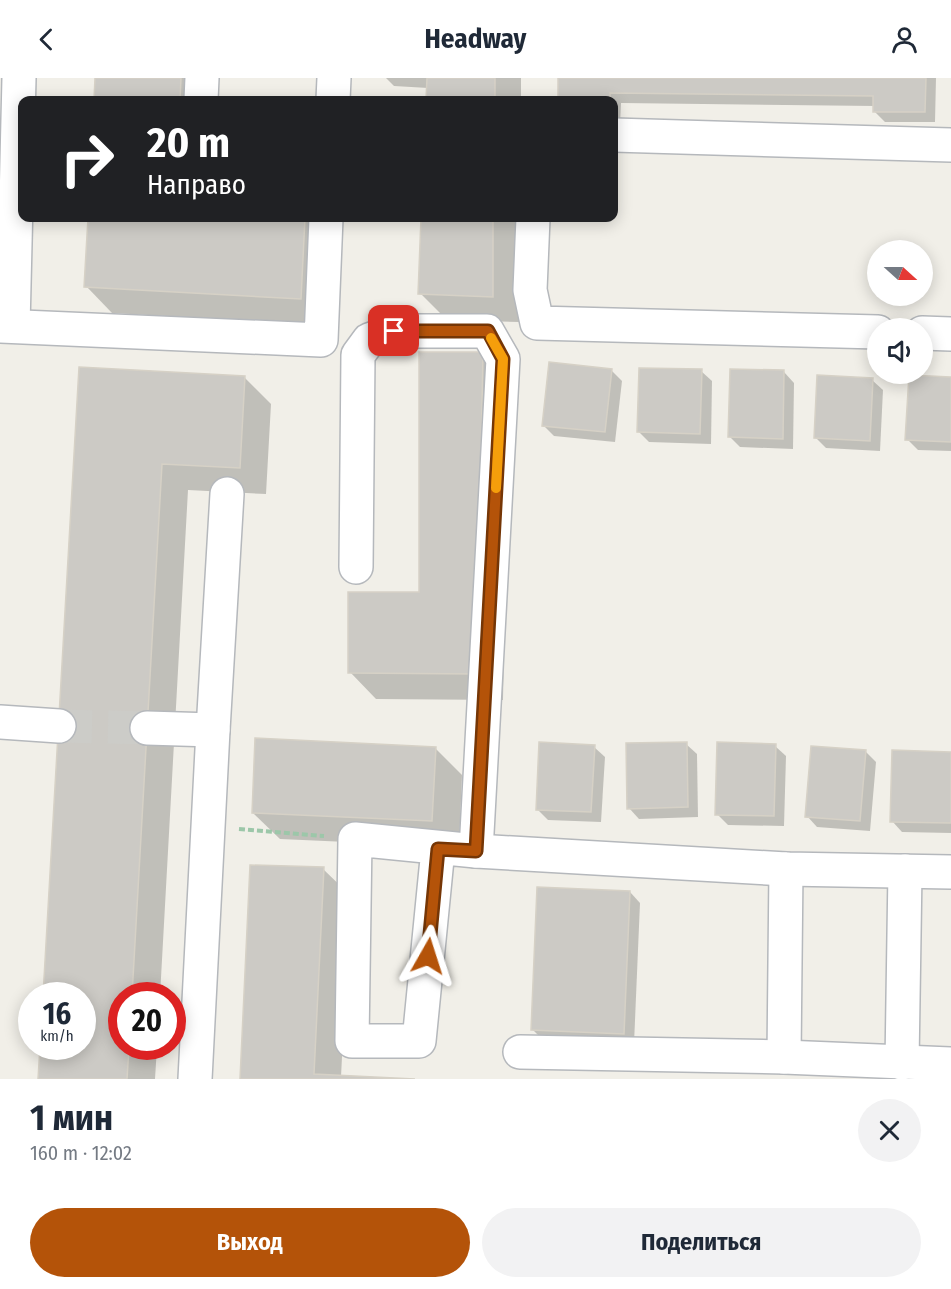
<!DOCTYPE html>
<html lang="ru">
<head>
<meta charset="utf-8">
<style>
  body { margin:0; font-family:"Fira Sans Condensed",sans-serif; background:#f2f2f3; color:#1f2937; height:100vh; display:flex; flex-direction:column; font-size:22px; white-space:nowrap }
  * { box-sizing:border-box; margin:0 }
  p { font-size:20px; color:#747a83 }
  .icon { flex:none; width:33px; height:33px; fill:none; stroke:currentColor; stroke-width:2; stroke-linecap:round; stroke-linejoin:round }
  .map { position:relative; height:1001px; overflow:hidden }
  .sheet { display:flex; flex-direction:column; background:#fff; flex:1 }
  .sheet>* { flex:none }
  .banner { position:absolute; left:18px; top:18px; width:600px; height:126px; border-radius:12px; box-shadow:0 3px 15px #0003; background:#202124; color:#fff; overflow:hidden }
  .needle { width:39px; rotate:111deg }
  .fabs { position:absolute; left:867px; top:162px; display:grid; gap:12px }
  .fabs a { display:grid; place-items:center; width:66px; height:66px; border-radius:50%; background:#fff; box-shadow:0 3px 15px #0003; font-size:30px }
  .speed { position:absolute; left:18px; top:904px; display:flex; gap:12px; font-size:30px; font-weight:700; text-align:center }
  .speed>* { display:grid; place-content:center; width:78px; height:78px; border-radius:50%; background:#fff; box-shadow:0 3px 15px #0003; line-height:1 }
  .speed small { font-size:15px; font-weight:400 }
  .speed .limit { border:9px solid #d22; background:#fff; color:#111 }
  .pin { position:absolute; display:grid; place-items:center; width:51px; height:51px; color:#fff; margin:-26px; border-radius:12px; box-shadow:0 3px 9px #0006 }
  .me { position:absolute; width:66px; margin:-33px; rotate:6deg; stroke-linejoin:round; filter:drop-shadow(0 0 4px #0008) }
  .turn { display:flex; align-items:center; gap:21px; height:126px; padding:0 30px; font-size:27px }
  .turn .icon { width:78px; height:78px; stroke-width:2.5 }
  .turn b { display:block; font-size:42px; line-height:51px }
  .round { display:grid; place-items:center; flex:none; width:63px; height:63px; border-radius:32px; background:#f2f2f3 }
  .overview { display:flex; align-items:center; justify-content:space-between; height:102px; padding:0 30px }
  h1 { font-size:36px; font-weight:700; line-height:45px }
  .primary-button { display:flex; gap:12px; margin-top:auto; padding:12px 30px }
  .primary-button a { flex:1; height:69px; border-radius:36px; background:#b45309; color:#fff; font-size:24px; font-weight:700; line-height:69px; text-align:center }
  .primary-button a+a { background:#f2f2f3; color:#1f2937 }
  header { display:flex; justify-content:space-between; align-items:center; height:78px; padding:0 30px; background:#fff; font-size:27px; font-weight:700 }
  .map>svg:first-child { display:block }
  .shadow { fill:#0003 }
  .building { fill:#cccac5; stroke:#d6d1c6; stroke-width:1.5 }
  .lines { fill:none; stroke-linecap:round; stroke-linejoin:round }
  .minor-tunnel { stroke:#ccccc8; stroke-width:33; stroke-dasharray:33 16; stroke-linecap:butt }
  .minor-casing { stroke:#b5b8bc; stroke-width:36 }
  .path { stroke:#9cc7a9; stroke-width:4; stroke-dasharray:6 3; stroke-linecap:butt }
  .minor { stroke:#fff; stroke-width:33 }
  .route-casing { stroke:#753606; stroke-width:15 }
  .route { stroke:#b45309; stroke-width:10 }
  .slow { stroke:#f59e0b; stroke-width:10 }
</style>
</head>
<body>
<header><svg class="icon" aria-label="back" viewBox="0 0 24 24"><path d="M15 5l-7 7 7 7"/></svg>Headway<svg class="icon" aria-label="person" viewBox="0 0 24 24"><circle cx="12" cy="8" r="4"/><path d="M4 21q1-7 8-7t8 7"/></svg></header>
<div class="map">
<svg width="951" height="1001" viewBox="0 0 951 1001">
  <rect width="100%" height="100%" fill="#f1efe8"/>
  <!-- shadow -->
  <g class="shadow">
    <path d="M97 0H209L208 22H96Z"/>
    <path d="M386 0H521V22H428V10L394 8Z"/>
    <path d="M560 0H936L935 44H885L874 33 875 28 621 25 620 47H614V22H560Z"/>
    <path d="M89 140H321L327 247 112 235 86 208Z"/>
    <path d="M423 140H520L519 244 447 242 420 215Z"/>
    <path d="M482 276 509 302 503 622 376 621 350 594 420 515Z"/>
    <path d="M80 291 245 300 271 326 266 416 188 412 160 918H122V969H157L155 1001H40L42 969H82V918H45Z"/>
    <path d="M611 292 622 303 615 364 554 358 544 348Z"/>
    <path d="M701 293 712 303 711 366 649 364 639 354Z"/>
    <path d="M784 294 794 305 793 371 740 369 730 359Z"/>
    <path d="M951 300V373L918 372 907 361Z"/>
    <path d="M872 302 883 312 880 373 826 370 816 360Z"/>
    <path d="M686 666 697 676 698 739 639 741 629 730Z"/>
    <path d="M775 668 786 678 784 748 728 747 717 736Z"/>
    <path d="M594 669 605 679 601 744 548 742 537 731Z"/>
    <path d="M435 670 462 697 459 769 280 761 253 735Z"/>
    <path d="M865 673 876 684 870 753 817 749 807 738Z"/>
    <path d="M951 675V755L902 754 892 743Z"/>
    <path d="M323 791 350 817 341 999 382 1001H241Z"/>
    <path d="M630 814 640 825 634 966 543 962 533 952Z"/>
  </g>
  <!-- building -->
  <g class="building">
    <path d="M95 0H181L180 22H94Z"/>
    <path d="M427 0H495V22H426Z"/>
    <path d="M558 0H926L925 34H873V18L610 15V22H558Z"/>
    <path d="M88 140H305L301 221 84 209Z"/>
    <path d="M421 140H493V219L418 216Z"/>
    <path d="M419 274H483L477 596 348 595V514H419Z"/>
    <path d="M549 284 612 291 605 354 542 348Z"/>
    <path d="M79 289 245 298 240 390 162 386 132 918H122V969H129L127 1001H38L40 969H82V918H43Z"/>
    <path d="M639 290 702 291 700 356 637 354Z"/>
    <path d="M730 291 784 292 783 361 728 359Z"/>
    <path d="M817 297 873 300 870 363 814 360Z"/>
    <path d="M909 297 951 299V364L905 362Z"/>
    <path d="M255 660 436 669 432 743 252 735Z"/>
    <path d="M539 664 595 667 591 734 536 732Z"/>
    <path d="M687 664 688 729 627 731 626 665Z"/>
    <path d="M717 664 776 666 774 738 715 737Z"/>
    <path d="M811 668 866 672 860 743 805 739Z"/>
    <path d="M892 672 951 674V745L890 744Z"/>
    <path d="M250 787 324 789 314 996 415 1001H240Z"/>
    <path d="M537 809 630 813 624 956 531 952Z"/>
  </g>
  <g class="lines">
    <!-- minor-tunnel -->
    <path class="minor-tunnel" d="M59 648 147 650"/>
    <defs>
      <g id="minor">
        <path d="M201 22 202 0"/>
        <path d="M333 22 334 0"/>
        <path d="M614 57 951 67"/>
        <path d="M533 140 530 212 537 245 878 254"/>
        <path d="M0 248 321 262 326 140"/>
        <path d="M13 248 19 0"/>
        <path d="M922 255 951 256"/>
        <path d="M356 489 358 277 369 262 394 253H487L503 281 476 773"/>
        <path d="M0 644 59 648"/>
        <path d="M147 650 213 652"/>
        <path d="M438 771 419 963H352L355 761 476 773 786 791 951 794"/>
        <path d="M520 974 784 979 951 986"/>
        <path d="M784 979 786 791"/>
        <path d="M902 985 905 793"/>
        <path d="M195 1001 213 652 227 416"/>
      </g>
    </defs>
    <!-- minor casing -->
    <use href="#minor" class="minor-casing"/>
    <!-- path -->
    <path class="path" d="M239 751 324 758"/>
    <!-- minor -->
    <use href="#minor" class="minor"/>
  </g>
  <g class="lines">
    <defs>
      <path id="route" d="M394 253H488L503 281 476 773 438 771 428 878"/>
    </defs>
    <!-- route casing -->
    <use href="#route" class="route-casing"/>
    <!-- route -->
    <use href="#route" class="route"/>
    <!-- slow -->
    <path class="slow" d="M491 260 503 281 496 410"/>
  </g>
</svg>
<div class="fabs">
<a><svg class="needle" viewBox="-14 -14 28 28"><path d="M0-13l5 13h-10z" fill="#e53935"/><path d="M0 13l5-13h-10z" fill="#747a83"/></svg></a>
<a><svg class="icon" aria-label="sound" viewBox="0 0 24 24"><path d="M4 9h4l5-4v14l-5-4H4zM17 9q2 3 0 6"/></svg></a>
</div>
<div class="speed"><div>16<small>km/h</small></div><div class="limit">20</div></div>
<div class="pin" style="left:394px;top:253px;background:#d93025"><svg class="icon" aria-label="arrive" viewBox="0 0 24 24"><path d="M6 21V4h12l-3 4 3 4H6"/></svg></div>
<svg class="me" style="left:428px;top:878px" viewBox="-20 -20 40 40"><path d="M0-17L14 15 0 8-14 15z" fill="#b45309" stroke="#fff" stroke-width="4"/></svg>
<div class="banner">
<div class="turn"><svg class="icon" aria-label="right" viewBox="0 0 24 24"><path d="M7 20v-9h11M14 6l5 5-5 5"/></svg><div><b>20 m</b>Направо</div></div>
</div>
</div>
<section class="sheet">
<div class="overview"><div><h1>1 мин</h1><p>160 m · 12:02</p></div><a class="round"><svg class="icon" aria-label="close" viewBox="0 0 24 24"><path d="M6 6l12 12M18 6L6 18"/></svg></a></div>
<div class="primary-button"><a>Выход</a><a>Поделиться</a></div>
</section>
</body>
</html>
